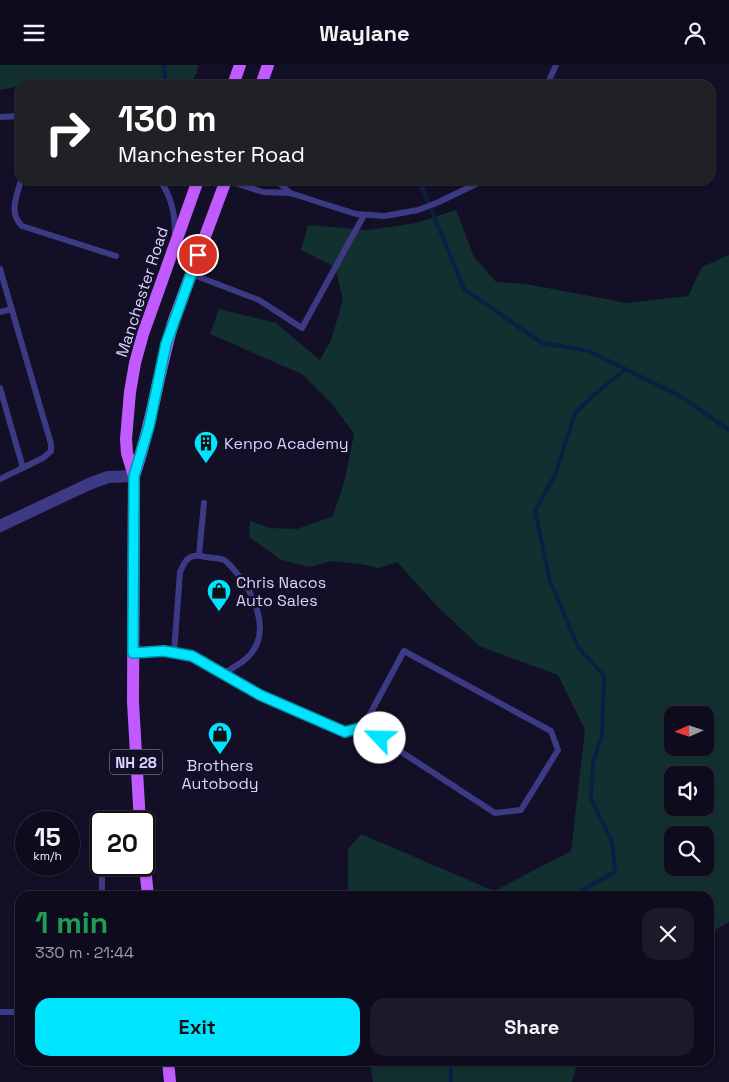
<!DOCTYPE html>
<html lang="en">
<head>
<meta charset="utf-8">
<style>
  body { margin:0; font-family:"Space Grotesk",sans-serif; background:#1c1929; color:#f1f3f6; height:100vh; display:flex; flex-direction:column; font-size:19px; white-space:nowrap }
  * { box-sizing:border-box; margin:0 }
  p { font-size:16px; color:#9b9ba3 }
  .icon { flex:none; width:28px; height:28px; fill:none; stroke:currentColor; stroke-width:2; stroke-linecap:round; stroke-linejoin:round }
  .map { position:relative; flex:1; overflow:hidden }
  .details { position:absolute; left:15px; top:826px; width:699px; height:175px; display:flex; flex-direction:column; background:#0e0b1c; border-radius:15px; box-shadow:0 1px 4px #0004,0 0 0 1px #2e2b3b }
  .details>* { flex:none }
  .guide { position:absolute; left:15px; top:15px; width:700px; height:105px; border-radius:15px; box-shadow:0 1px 4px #0004,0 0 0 1px #2e2b3b; background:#202124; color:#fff; overflow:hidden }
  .needle { width:32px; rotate:267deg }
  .buttons { position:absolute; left:664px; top:641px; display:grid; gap:10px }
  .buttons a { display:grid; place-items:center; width:50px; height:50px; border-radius:10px; background:#0e0b1c; box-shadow:0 1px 4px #0004,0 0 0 1px #2e2b3b; font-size:25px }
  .speed { position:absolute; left:15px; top:746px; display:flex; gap:10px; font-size:25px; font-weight:700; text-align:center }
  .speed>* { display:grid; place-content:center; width:65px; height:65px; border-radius:50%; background:#0e0b1c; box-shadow:0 1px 4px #0004,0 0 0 1px #2e2b3b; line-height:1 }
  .speed small { font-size:12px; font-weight:400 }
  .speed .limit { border:2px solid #111; border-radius:8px; background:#fff; color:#111 }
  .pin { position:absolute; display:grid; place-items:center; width:42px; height:42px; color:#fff; margin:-21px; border:2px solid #fff; border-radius:50%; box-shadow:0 1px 5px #0007 }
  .me { position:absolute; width:55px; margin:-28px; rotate:294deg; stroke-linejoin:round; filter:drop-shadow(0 0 4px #0008) }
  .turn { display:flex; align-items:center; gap:18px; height:105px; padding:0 20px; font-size:22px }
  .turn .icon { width:65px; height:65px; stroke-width:2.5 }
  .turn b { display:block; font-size:35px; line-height:42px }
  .round { display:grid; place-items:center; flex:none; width:52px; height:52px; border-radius:15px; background:#1c1929 }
  .overview { display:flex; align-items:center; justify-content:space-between; height:85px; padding:0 20px }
  h1 { font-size:30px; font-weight:800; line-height:38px; color:#1e9e55 }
  .primary-button { display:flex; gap:10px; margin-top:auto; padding:10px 20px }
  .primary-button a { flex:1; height:58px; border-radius:15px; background:#00e5ff; color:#111; font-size:20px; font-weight:800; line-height:58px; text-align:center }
  .primary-button a+a { background:#1c1929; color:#f1f3f6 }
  header { display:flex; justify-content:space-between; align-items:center; height:65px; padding:0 20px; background:#0e0b1c; font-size:22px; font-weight:800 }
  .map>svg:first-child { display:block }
  .green { fill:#12302f; fill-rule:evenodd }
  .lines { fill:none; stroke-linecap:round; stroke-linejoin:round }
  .stream { stroke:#0a1f44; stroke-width:4 }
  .lane { stroke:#3d3a85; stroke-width:6 }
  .street { stroke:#3d3a85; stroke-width:12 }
  .primary { stroke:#c25bff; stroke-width:12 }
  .route-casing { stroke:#0095a6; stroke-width:12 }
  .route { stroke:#00e5ff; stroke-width:9 }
  .labels { text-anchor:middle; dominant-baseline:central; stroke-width:5; stroke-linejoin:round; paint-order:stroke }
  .shield { fill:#130f26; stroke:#9e99be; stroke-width:1 }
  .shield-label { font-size:15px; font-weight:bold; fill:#d9d4ff }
  .street-label { font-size:16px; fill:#d9d4ff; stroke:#130f26 }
  .poi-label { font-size:16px; fill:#d9d4ff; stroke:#130f26; text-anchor:start }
</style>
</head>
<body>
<header><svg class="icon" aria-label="menu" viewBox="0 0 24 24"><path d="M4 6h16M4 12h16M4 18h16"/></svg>Waylane<svg class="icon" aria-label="person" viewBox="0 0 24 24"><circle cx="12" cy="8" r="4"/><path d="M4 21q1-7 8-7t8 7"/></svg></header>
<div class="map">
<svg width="729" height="1017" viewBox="0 0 729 1017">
  <rect width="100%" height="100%" fill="#130f26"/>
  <!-- green -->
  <g class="green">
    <path d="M0 0H199L194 14 183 20H69L51 16 20 20V21L0 25Z"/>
    <path d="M456 145 474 192 496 217 526 219 627 238 688 231 702 202 729 190V857L709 868V831H348V784L361 769 494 826 571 786 585 665 558 610 479 581 436 540 397 497 379 503 360 499 332 496 309 502 281 495 249 472 250 456 270 463 297 464 333 451 345 414 354 369 333 340 302 309 210 269 219 244 276 258 320 295 331 275 343 235 335 202 301 185 308 160 368 165 416 158ZM672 650H705V682H672ZM672 710H705V742H672ZM672 770H705V802H672Z"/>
    <path d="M370 996H578L572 1017H373Z"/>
  </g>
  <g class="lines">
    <!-- stream -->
    <g class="stream">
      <path d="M164 0 166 20"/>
      <path d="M419 115 464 224 542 278 589 286 680 331 729 365"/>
      <path d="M571 831 615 807 612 777 591 733 593 698 602 670 604 611 578 582 550 516 535 446 555 410 575 348 595 329 626 304"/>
      <path d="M451 1017V996"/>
    </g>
    <!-- lane -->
    <g class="lane">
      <path d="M547 20 556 0"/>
      <path d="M0 52 20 51"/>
      <path d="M21 115C17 131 8 148 22 161L116 191"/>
      <path d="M160 115C171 132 175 147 175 168"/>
      <path d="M226 115 263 127 290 128 356 149 385 151 418 145 439 137 484 115"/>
      <path d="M276 115 290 128"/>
      <path d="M0 204 51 379V386L43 393 0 414"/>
      <path d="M191 209 259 235 302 263 364 150"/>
      <path d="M0 247 12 244"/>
      <path d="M0 323 23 403"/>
      <path d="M199 490 204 438"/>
      <path d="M133 588 164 586 192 591 260 630 345 667 363 662 495 748 521 745 558 685 551 666 404 586 363 662"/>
      <path d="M174 588 180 507C186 493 190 488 206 492 211 493 219 493 224 495 228 497 232 503 235 506 252 525 270 562 253 586 246 597 233 602 223 609"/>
      <path d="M102 831V810"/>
      <path d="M0 947H20"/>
    </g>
    <!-- street -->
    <path class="street" d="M0 461 89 419 108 412 134 411"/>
    <!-- primary -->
    <g class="primary">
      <path d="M233 20 240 0"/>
      <path d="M261 20 268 0"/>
      <path d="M134 411C152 360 158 307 174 255L226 115"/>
      <path d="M140 758 133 637 134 411 127 388 126 374 130 327 135 298 143 269 198 115"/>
      <path d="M144 792 148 831"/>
      <path d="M168 996 170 1017"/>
    </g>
  </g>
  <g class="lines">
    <defs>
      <path id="route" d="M198 190 166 279 149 361 134 411 133 588 164 586 192 591 260 630 345 667 363 662 380 673"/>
    </defs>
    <!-- route casing -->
    <use href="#route" class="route-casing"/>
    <!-- route -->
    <use href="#route" class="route"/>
  </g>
  <!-- icons -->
  <defs>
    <symbol id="building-pin" viewBox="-11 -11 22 30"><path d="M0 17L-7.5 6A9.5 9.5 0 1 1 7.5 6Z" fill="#00e5ff" stroke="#130f26"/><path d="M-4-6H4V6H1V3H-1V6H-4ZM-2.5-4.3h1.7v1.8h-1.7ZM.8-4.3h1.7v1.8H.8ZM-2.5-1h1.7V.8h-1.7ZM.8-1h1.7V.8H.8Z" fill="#111"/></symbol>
    <symbol id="shop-pin" viewBox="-11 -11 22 30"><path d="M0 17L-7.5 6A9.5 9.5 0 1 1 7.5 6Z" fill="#00e5ff" stroke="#130f26"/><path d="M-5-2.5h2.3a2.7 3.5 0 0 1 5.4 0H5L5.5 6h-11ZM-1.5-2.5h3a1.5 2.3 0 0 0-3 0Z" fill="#111"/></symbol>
  </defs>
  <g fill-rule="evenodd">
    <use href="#building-pin" x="192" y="364" width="28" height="38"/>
    <use href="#shop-pin" x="205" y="512" width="28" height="38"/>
    <use href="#shop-pin" x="206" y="655" width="28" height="38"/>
  </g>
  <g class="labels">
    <!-- shield labels -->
    <rect class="shield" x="110" y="684.5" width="52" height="25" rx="4"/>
    <g class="shield-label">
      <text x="136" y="697">NH 28</text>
    </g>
    <!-- street labels -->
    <g class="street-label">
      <text transform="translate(142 227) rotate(-72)">Manchester Road</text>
    </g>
    <!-- poi labels -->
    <g class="poi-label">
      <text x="224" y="378">Kenpo Academy</text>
      <text x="236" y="517">Chris Nacos<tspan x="236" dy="18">Auto Sales</tspan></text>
      <text x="220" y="700" text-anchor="middle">Brothers<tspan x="220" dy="18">Autobody</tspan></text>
    </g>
  </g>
</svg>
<div class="buttons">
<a><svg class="needle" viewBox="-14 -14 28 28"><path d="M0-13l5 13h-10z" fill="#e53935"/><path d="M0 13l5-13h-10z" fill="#9b9ba3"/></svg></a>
<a><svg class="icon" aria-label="sound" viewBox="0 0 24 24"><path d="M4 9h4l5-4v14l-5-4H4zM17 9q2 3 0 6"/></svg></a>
<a><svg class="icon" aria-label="search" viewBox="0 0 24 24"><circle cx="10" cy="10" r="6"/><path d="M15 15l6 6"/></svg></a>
</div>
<div class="speed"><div>15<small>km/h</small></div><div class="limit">20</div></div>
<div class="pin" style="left:198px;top:190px;background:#d93025"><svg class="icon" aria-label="arrive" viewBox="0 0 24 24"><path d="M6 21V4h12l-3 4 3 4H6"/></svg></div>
<svg class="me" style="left:380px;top:673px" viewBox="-20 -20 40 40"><circle r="19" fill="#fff"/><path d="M0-13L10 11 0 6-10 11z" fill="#00e5ff"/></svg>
<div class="guide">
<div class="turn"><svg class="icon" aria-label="right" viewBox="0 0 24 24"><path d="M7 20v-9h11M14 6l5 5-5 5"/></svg><div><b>130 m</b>Manchester Road</div></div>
</div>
<section class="details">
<div class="overview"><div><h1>1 min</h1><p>330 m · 21:44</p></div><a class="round"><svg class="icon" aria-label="close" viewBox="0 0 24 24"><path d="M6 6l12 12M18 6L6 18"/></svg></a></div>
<div class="primary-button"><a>Exit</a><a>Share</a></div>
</section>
</div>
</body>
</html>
